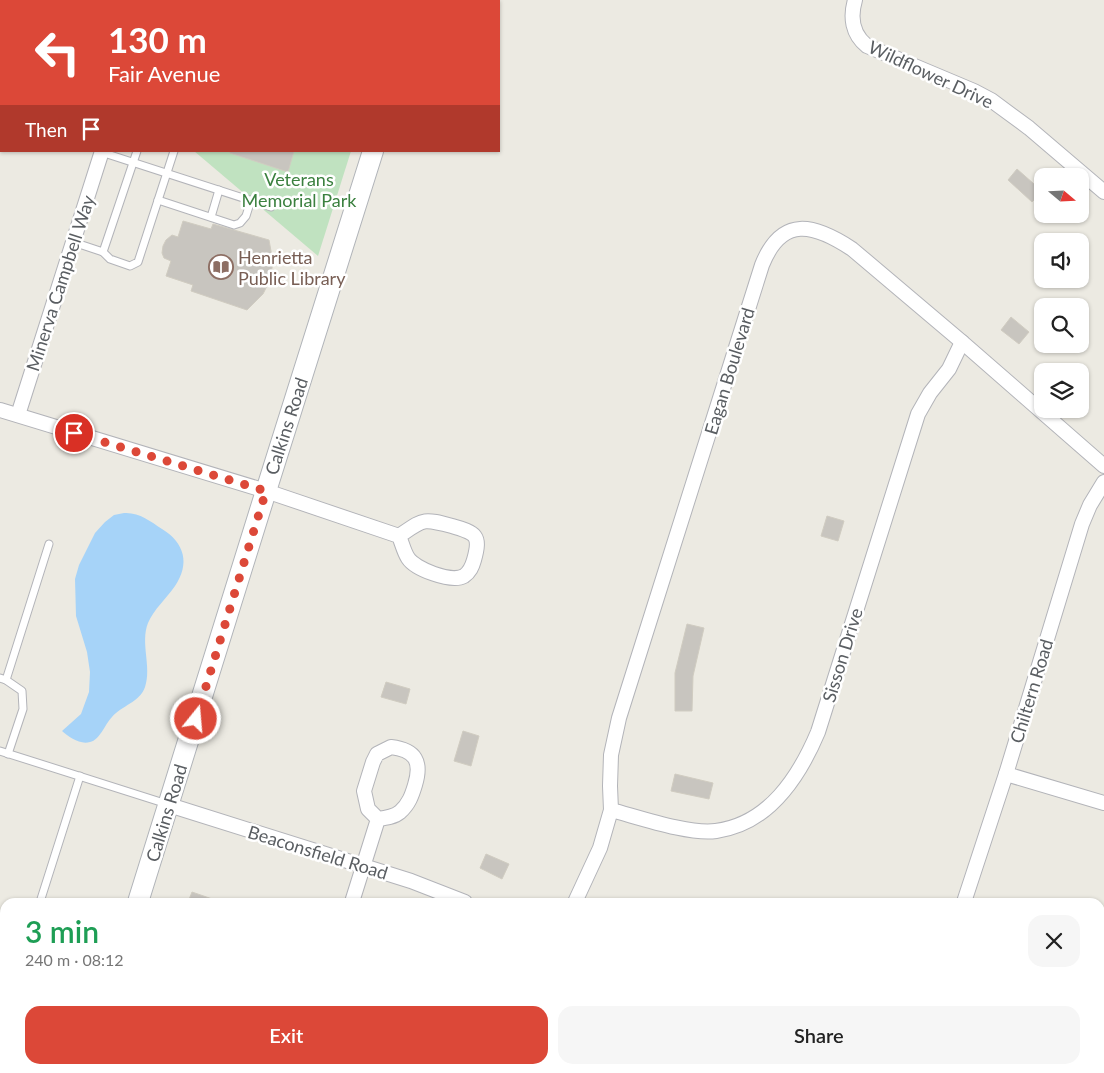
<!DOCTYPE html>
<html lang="en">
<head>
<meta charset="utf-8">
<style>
  body { margin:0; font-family:Lato,sans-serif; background:#f6f6f6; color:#222; height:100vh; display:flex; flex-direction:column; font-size:19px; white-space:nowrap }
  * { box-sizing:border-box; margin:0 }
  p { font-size:16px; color:#767676 }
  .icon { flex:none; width:28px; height:28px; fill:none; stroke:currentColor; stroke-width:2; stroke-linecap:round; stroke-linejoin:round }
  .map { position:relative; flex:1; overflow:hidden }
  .side { position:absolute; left:0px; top:898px; width:1105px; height:176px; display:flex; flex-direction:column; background:#fff; border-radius:15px 15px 0 0; box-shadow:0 1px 4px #0004 }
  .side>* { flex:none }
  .banner { position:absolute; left:0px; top:0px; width:500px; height:152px; box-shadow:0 1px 4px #0004; background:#dc4838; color:#fff; overflow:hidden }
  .needle { width:32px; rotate:109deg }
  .controls { position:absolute; left:1034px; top:168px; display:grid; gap:10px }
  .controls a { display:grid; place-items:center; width:55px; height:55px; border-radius:10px; background:#fff; box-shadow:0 1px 4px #0004; font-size:25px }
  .pin { position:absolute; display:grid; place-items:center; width:42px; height:42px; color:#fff; margin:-21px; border:2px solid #fff; border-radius:50%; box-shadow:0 1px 5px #0007 }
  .me { position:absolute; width:55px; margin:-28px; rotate:17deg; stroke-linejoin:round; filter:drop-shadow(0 0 4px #0008) }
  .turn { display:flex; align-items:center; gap:18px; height:105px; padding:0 25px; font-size:22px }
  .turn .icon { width:65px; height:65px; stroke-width:2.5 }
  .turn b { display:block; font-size:35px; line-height:42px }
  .then { display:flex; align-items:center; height:48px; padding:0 25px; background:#0003; gap:10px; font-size:19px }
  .round { display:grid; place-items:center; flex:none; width:52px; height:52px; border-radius:15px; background:#f6f6f6 }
  .headline { display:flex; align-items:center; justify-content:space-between; height:85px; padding:0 25px }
  h1 { font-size:30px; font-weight:600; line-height:38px; color:#1e9e55 }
  .button { display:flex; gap:10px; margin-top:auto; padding:10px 25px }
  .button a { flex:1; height:58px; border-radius:15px; background:#dc4838; color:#fff; font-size:20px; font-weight:600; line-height:58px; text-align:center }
  .button a+a { background:#f6f6f6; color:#222 }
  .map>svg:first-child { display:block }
  .green { fill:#c0e2c0 }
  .water { fill:#a6d3f8 }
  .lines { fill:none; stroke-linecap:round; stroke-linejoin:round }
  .stream { stroke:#a6d3f8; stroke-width:4 }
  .building { fill:#c8c5bf; stroke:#d0ccc1 }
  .service-casing { stroke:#b3b4b9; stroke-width:9 }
  .minor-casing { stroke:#b3b4b9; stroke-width:16 }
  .secondary-casing { stroke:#b1b4b9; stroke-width:22 }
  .service { stroke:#fff; stroke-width:7 }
  .minor { stroke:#fff; stroke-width:14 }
  .secondary { stroke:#fff; stroke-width:20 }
  .route { stroke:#dc4838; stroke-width:9; stroke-dasharray:0 16.2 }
  .labels { text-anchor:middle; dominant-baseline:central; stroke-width:5; stroke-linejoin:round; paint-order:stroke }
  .street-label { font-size:18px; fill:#5a5e62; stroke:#fff }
  .park-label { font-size:18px; fill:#3b803f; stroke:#fff }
  .education-label { font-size:18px; fill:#785e54; stroke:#fff; text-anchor:start }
</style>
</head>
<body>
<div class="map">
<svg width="1104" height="1073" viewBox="0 0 1104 1073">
  <rect width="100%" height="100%" fill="#eceae2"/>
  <!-- green -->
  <g class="green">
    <path d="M13 0H399L398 1Z"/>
    <path d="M194 151H351L318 256Z"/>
  </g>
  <!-- water -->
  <path class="water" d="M124 513C139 512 150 521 162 529 185 543 190 564 175 586 166 599 154 609 148 623 140 643 152 667 145 687 140 702 121 706 112 717 105 724 100 740 90 742 80 745 69 737 62 731L81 714 89 692 90 672 87 652 76 616 75 579 79 565 95 533 105 522 114 515Z"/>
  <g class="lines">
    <!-- stream -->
    <g class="stream">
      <path d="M76 1 78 0"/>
      <path d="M0 64 1 63"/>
    </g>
  </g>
  <!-- building -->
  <g class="building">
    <path d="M230 151H294L288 172 230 153Z"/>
    <path d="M1017 169 1042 191 1032 202 1008 180Z"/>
    <path d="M183 221 211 229 213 224 269 240 273 262 270 280 263 294 247 310 191 291 193 285 166 276 171 261 164 258 162 253 163 246 166 240 172 235 178 237Z"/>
    <path d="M1011 317 1029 332 1019 344 1001 330Z"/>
    <path d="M827 516 844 521 838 541 821 536Z"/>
    <path d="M687 624 704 628 693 676 692 711H675V673Z"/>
    <path d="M386 682 410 689 406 704 381 697Z"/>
    <path d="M463 731 479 736 471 766 454 761Z"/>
    <path d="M675 774 713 783 709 799 671 791Z"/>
    <path d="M486 854 509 864 502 879 480 868Z"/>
    <path d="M192 892 218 901 217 902H188Z"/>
  </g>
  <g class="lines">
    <defs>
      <g id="service">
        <path d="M306 0 310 1"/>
        <path d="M331 1 332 0"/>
        <path d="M137 151 103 252 110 259 130 266 138 262 174 151"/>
        <path d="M101 152 271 207"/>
        <path d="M158 200 234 225 240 223 246 216 251 200"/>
        <path d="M211 217 219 190"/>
        <path d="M73 242 103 252"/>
        <path d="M0 678 6 680 22 691 23 709 8 754"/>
        <path d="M6 680 49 544"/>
        <path d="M0 751 167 804"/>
        <path d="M40 902 80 776"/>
        <path d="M0 1026 5 1010"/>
      </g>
      <g id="minor">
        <path d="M855 0C850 17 852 34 867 46L974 91 991 100 1029 128 1104 192"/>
        <path d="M159 1 160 0"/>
        <path d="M0 410 266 491 399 536C402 543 404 552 408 558 415 569 451 583 464 576 470 572 472 567 474 560 481 535 476 533 452 526 422 518 424 519 399 536"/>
        <path d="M18 415 102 151"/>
        <path d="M1006 774 1104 803"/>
        <path d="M169 805 411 881 465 902"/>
        <path d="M611 810C638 817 690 835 716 831 769 824 799 777 818 732L918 414 930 393 949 369 962 342"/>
        <path d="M352 902 378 819C386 818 394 817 400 812 409 804 412 795 415 785 422 762 416 750 391 747L377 754 373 762 364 791 368 809 378 819"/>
        <path d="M575 902 600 848 611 810 610 786 611 755 619 718 762 265C782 215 814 224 852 249L962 342 1104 466"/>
        <path d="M964 902 1006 774 1082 524 1090 505 1104 482"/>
        <path d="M1100 1001 1104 1003"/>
        <path d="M746 1069 753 1073"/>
        <path d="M503 1073 504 1069"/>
        <path d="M731 1073 733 1069"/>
        <path d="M849 1073 852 1069"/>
      </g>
      <g id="secondary">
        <path d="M421 1V0"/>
        <path d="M138 902 266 491 373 151"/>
        <path d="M84 1073 86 1069"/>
      </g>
    </defs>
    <!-- service casing -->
    <use href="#service" class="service-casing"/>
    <!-- minor casing -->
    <use href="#minor" class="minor-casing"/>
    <!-- secondary casing -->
    <use href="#secondary" class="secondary-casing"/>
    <!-- service -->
    <use href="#service" class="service"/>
    <!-- minor -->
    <use href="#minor" class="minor"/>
    <!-- secondary -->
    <use href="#secondary" class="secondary"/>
  </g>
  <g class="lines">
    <!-- route -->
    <path class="route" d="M74 433 266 491 196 719"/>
  </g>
  <!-- icons -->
  <defs>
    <symbol id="library-ring" viewBox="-11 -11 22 22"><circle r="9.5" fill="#fff" stroke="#8d6e63" stroke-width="1.5"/><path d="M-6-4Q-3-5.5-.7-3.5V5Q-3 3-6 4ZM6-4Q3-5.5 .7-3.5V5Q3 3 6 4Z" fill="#8d6e63"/></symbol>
  </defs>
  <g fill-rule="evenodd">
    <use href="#library-ring" x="207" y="253" width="28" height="28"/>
  </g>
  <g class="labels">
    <!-- street labels -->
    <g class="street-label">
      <text transform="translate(931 74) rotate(25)">Wildflower Drive</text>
      <text transform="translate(60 283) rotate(-72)">Minerva Campbell Way</text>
      <text transform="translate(729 371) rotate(-73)">Eagan Boulevard</text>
      <text transform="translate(286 426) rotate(-72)">Calkins Road</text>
      <text transform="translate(842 655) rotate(-73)">Sisson Drive</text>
      <text transform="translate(1031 691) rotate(-73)">Chiltern Road</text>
      <text transform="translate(166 813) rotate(-73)">Calkins Road</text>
      <text transform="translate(318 852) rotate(17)">Beaconsfield Road</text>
    </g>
    <!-- park labels -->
    <g class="park-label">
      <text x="299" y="179">Veterans<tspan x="299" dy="21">Memorial Park</tspan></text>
    </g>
    <!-- education labels -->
    <g class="education-label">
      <text x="238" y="257">Henrietta<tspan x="238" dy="21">Public Library</tspan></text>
    </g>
  </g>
</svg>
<div class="controls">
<a><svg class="needle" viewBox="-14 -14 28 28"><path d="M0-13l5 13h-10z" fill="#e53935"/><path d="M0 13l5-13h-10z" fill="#767676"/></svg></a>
<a><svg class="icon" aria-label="sound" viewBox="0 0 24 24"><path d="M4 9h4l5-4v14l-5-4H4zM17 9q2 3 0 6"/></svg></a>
<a><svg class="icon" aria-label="search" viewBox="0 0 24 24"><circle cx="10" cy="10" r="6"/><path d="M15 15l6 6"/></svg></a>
<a><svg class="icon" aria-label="layers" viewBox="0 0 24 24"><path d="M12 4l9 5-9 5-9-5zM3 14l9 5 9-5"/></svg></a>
</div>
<div class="pin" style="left:74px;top:433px;background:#d93025"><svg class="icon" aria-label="arrive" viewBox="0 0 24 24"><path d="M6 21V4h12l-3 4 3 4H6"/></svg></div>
<svg class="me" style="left:196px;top:719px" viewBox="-20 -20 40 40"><circle r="17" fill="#dc4838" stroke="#fff" stroke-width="3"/><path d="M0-11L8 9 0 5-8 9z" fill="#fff"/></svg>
<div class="banner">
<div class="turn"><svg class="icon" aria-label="left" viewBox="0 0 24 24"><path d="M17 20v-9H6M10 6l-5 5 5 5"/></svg><div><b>130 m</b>Fair Avenue</div></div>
<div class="then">Then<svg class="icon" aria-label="arrive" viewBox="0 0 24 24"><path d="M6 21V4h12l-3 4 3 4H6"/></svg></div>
</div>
<section class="side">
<div class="headline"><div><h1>3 min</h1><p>240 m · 08:12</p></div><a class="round"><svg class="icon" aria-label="close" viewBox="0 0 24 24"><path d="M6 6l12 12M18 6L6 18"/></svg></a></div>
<div class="button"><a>Exit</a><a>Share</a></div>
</section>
</div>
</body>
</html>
